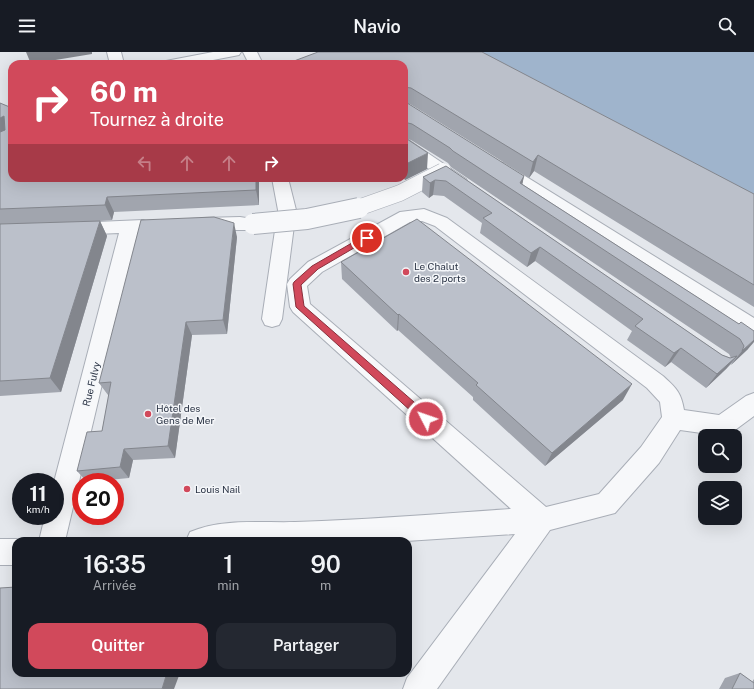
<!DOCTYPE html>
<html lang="fr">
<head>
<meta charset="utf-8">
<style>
  body { margin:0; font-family:"Public Sans",sans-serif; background:#242831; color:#f1f3f6; height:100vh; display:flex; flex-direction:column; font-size:15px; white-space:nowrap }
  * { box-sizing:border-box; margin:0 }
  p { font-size:13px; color:#9ea1a6 }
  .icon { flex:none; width:22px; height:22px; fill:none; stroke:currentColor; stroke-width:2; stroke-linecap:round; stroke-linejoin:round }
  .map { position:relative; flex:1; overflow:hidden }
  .panel { position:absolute; left:12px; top:485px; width:400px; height:140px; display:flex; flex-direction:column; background:#171b24; border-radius:12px; box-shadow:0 4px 16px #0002 }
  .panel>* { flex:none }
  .banner { position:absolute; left:8px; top:8px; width:400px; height:122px; border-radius:12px; box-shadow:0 4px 16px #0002; background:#d1495b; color:#fff; overflow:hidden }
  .tools { position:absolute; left:698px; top:377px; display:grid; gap:8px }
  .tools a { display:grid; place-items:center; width:44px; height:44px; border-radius:8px; background:#171b24; box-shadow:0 4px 16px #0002; font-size:20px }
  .speed { position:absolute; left:12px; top:421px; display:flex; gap:8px; font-size:20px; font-weight:700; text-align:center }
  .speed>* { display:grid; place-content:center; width:52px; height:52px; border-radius:50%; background:#171b24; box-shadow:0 4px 16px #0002; line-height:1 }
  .speed small { font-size:10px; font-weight:400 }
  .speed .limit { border:6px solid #d22; background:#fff; color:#111 }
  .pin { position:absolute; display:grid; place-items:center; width:34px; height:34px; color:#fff; margin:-17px; border:2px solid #fff; border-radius:50%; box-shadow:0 1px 4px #0007 }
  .me { position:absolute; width:44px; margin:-22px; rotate:311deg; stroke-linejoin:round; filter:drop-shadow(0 0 3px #0008) }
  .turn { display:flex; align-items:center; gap:14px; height:84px; padding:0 16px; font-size:18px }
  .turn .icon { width:52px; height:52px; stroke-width:2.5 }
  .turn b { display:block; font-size:28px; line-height:34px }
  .lanes { display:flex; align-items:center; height:38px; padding:0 16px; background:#0003; justify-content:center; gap:20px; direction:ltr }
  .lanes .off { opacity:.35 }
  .eta { display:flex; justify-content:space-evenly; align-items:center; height:68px; text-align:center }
  .eta b { font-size:24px; font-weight:600; line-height:28px }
  .cta { display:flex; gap:8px; margin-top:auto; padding:8px 16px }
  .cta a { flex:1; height:46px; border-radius:12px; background:#d1495b; color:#fff; font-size:16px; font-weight:600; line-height:46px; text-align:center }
  .cta a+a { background:#242831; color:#f1f3f6 }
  header { display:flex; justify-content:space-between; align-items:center; height:52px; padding:0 16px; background:#171b24; font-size:18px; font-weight:600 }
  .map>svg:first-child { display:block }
  .water { fill:#9fb4cc }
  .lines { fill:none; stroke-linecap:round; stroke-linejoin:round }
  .minor-casing { stroke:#a9aeb7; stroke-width:2 }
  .minor { fill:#f7f8fa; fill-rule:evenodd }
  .minor-bridge-far1-casing { stroke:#a9aeb7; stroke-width:17; stroke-linecap:butt }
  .minor-bridge-casing { stroke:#a9aeb7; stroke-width:22; stroke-linecap:butt }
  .minor-bridge-far1 { stroke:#f7f8fa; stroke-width:16 }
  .minor-bridge { stroke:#f7f8fa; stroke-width:20 }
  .wall { fill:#a1a5ae }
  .shaded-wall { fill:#83868d }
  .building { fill:#bbc0ca; stroke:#83868d }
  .route { fill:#d1495b; stroke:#882f3b }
  .poi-dot { fill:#d1495b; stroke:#f4f6f9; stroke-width:1.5 }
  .labels { text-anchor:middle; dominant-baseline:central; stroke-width:3; stroke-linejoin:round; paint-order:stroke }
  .poi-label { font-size:10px; fill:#2b3445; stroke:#f4f6f9; text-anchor:start }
  .street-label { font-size:10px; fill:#2b3445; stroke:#f4f6f9 }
</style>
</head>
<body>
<header><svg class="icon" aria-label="menu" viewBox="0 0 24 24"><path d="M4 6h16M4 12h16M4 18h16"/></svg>Navio<svg class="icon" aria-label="search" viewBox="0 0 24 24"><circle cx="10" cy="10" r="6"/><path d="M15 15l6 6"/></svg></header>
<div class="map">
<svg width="754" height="637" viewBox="0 0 754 637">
  <rect width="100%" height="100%" fill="#e4e7ec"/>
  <!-- water -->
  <path class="water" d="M478 0H754V144Z"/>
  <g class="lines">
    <defs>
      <g id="minor">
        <path d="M107 0H121L124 12H110Z"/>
        <path d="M213 0H241L239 3 234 4 192 12H164L166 9 171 8Z"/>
        <path d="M243 0H257L263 12H249Z"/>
        <path d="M404 87 410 89 466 127 468 131 466 135 460 136 454 135 404 99Z"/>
        <path d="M498 110 504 111 754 266V284L747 282 492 119 490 115 492 111Z"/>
        <path d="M272 126H288L296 158 282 267 279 273 272 275 265 273 262 267 278 158Z"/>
        <path d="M424 157 447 166 663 324C676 336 681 340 684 358L719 363 746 344 754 341V364L731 381 723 384 680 378 659 411 615 461 550 478 437 637H403L407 626 515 482 406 489H186L190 480C222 466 261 471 295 470 367 468 439 462 511 457L293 260 290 255 287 232 290 227 308 210 400 160ZM422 169 435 174 647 336 660 350 662 365 641 395 599 442 546 455 310 252 307 234 322 220 410 170Z"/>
        <path d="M240 165 259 168 262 172 259 176 253 178H203L197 176 194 172 197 168 203 166Z"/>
        <path d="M143 168 149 170 152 174 149 178 138 180 65 489H39L45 464H55L54 430 119 181 73 183 67 181 64 177 67 173 73 171Z"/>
        <path d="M0 487H16L22 489H16V513H0Z"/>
      </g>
    </defs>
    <!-- minor casing -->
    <use href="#minor" class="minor-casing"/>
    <!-- minor -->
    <use href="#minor" class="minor"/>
    <defs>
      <path id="minor-bridge-far1" d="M355 157 400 141 443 119"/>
      <path id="minor-bridge" d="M253 172 307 167 359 156"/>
    </defs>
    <!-- minor-bridge-far1 casing -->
    <use href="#minor-bridge-far1" class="minor-bridge-far1-casing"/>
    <!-- minor-bridge casing -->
    <use href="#minor-bridge" class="minor-bridge-casing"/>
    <!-- minor-bridge-far1 -->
    <use href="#minor-bridge-far1" class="minor-bridge-far1"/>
    <!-- minor-bridge -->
    <use href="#minor-bridge" class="minor-bridge"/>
  </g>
  <!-- wall -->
  <g class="wall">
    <path d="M404 12 754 142V255L534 119 529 126 410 52H408L524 124 522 132 739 272 748 297 731 313 732 311 726 317 706 336 671 310 665 315 627 288 632 279 535 209 527 215 480 181 482 171 444 144 433 143 429 146 422 140 423 125 446 114 722 303 731 306 729 302 451 115 448 111 411 88 407 87 427 117 405 128 403 126H404Z"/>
    <path d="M0 51 12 126H259V153L114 160 112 168 100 169 107 184 61 340 0 344Z"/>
    <path d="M237 185 227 282 192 283 175 406 133 408 129 426 87 430 77 419 102 379 109 343H108L99 331Z"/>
    <path d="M341 210 623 348 545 414 473 348V345L398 278 397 279 342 227Z"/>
    <path d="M740 621 752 630 754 627V637H719L725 626Z"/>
  </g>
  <!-- shaded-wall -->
  <g class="shaded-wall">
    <path d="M26 0H92V2L31 12Z"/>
    <path d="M4 64 12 79 0 84V66Z"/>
    <path d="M428 101 427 117 405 128 406 112Z"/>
    <path d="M538 103 534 119 529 126 533 110Z"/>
    <path d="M524 124 521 139 520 131Z"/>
    <path d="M256 126H259V153L256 138Z"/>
    <path d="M435 128 433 143 429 146 430 131Z"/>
    <path d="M107 145 114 160 112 168 105 153Z"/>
    <path d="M100 169 107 184 61 340 50 326Z"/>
    <path d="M234 171 237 185 227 282 223 268Z"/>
    <path d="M540 195 535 209 527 215 531 201Z"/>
    <path d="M399 262 398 278 397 279 398 263Z"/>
    <path d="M186 270 192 283 175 406 168 394Z"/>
    <path d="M754 288V290L748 297 731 313 742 299Z"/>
    <path d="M681 296 671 310 665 315 674 301Z"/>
    <path d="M737 304 726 317 706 336 717 322Z"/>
    <path d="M632 332 623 348 545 414 552 401Z"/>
    <path d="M124 397 133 408 129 426 120 415Z"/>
    <path d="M167 621H180L174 637H162Z"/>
  </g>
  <!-- building -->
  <g class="building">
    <path d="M318 0H482L754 142V233L538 103 533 110 411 36 404 35V12H286Z"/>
    <path d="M404 49 524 124 520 131 739 272 741 270 754 279V288L742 299 744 294 740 287 453 99 450 96 412 72 404 70Z"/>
    <path d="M0 51 12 56V126H256V138L107 145 105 153 0 157V80L5 78 4 64 0 66Z"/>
    <path d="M404 85 428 101 406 112 404 111Z"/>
    <path d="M446 114 722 303 730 306 737 304 717 322 681 296 674 301 635 274 643 267 540 195 531 201 483 166 492 161 446 129 435 128 430 131 423 125Z"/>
    <path d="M214 165 234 171 223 268 186 270 168 394 124 397 120 415 77 419 87 380 102 379 111 330 99 331 141 168Z"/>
    <path d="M417 167 632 332 552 401 476 333 478 331 399 262 398 263 341 210Z"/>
    <path d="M100 169 50 326 0 329V172Z"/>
    <path d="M16 535V621H167L162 637H0V536Z"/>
    <path d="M740 621 754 631V637H732Z"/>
  </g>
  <!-- route -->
  <path class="route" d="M364 184H370L371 186 318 217 301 233 304 254 430 364 431 367 430 370 426 371 423 370 296 255 293 232 294 230 312 214Z"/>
  <!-- markers -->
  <g class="poi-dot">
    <circle cx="406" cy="220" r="4"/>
    <circle cx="148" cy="362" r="4"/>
    <circle cx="187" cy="437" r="4"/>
  </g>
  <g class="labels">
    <!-- poi labels -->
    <g class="poi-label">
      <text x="414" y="214">Le Chalut<tspan x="414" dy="12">des 2 ports</tspan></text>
      <text x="156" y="356">Hôtel des<tspan x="156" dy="12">Gens de Mer</tspan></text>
      <text x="195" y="437">Louis Nail</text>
    </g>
    <!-- street labels -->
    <g class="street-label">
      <text transform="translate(91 332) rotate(-76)">Rue Fulvy</text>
    </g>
  </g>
</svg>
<div class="tools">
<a><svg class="icon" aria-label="search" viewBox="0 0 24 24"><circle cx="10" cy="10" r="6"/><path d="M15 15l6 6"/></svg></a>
<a><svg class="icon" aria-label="layers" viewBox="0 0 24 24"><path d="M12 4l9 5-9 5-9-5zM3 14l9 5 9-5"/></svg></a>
</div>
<div class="speed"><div>11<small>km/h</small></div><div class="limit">20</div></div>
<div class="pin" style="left:367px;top:186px;background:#d93025"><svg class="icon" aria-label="arrive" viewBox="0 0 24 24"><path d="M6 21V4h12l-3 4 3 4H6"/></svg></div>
<svg class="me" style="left:426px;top:367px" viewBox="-20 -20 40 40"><circle r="17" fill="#d1495b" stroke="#fff" stroke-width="3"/><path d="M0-11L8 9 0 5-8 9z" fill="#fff"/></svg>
<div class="banner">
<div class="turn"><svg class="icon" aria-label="right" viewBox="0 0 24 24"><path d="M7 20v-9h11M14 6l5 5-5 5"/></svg><div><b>60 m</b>Tournez à droite</div></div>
<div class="lanes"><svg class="icon off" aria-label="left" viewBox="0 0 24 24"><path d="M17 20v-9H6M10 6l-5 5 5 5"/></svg><svg class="icon off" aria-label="ahead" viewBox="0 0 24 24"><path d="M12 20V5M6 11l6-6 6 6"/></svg><svg class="icon off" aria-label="ahead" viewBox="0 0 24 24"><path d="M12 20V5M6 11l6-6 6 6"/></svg><svg class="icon" aria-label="right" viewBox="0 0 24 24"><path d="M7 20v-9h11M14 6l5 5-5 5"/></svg></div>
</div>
<section class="panel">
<div class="eta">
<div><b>16:35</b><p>Arrivée</p></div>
<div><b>1</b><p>min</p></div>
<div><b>90</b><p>m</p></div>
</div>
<div class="cta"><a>Quitter</a><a>Partager</a></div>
</section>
</div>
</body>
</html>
